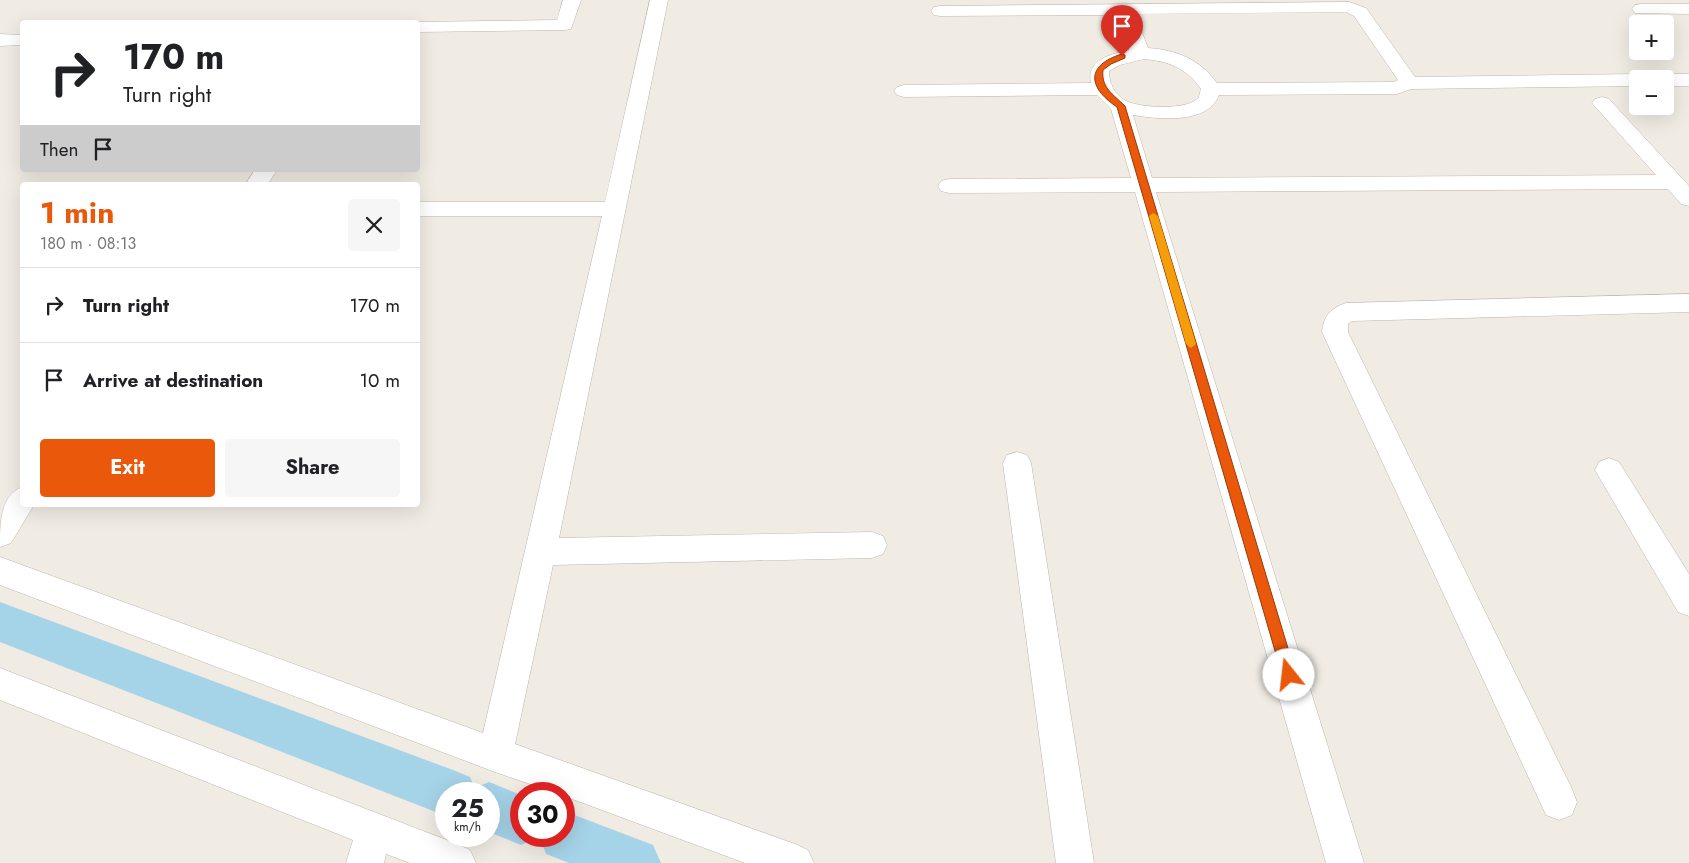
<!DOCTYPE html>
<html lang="en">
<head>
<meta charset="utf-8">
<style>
  body { margin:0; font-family:Jost,sans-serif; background:#f6f6f6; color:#202124; height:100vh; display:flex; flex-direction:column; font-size:19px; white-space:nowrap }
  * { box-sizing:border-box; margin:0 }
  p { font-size:16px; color:#757577 }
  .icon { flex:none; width:28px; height:28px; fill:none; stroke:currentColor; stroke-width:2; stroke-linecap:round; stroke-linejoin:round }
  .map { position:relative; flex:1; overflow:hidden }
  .details { position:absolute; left:20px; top:182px; width:400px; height:325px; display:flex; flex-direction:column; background:#fff; border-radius:5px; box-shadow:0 5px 20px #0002 }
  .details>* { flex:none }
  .hud { position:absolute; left:20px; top:20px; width:400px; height:152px; border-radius:5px; box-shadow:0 5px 20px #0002; background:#fff; color:#202124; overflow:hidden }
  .fabs { position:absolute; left:1629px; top:15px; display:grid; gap:10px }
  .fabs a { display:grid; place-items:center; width:45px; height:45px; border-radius:5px; background:#fff; box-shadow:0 5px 20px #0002; font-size:25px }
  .speed { position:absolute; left:435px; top:782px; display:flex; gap:10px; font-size:25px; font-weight:700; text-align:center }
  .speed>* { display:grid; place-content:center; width:65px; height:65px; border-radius:50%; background:#fff; box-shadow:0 5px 20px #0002; line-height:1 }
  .speed small { font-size:12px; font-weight:400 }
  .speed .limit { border:8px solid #d22; background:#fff; color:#111 }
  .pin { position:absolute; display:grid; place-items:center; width:42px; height:42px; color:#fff; margin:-51px -21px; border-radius:50% 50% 50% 0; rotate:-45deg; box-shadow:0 0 5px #0007 }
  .pin .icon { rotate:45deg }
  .me { position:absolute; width:55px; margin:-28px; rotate:344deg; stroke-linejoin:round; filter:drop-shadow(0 0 4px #0008) }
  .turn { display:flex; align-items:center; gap:18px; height:105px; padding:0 20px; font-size:22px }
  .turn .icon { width:65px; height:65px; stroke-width:2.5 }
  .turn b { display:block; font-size:35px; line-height:42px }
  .then { display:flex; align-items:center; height:48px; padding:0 20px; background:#0003; gap:10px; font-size:19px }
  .round { display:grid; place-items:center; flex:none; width:52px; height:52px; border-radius:5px; background:#f6f6f6 }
  .headline { display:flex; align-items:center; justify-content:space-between; height:85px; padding:0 20px }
  h1 { font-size:30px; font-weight:700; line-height:38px; color:#ea580c }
  .action { display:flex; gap:10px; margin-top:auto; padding:10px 20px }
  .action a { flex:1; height:58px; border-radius:5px; background:#ea580c; color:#fff; font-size:20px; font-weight:700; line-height:58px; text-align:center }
  .action a+a { background:#f6f6f6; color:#202124 }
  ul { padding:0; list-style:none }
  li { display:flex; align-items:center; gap:15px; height:75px; padding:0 20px; border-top:1px solid #e0e0e0 }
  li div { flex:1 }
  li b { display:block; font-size:19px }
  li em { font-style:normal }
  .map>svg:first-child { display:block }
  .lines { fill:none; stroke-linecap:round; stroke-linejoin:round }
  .canal { fill:#a5d3e8; fill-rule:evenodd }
  .minor-casing { stroke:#beb5ab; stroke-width:1 }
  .minor { fill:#fff; fill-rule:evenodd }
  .route { fill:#ea580c; stroke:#983908 }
  .slow { fill:#f59e0b }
</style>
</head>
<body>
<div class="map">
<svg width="1689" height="863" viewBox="0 0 1689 863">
  <rect width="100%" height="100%" fill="#f0ece4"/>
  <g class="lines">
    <!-- canal -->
    <path class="canal" d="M0 602 453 770 470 777 475 788 489 782 521 795V836H564V811L653 845 661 863H569L546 854 539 836 521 845 489 832V794H446V816L0 642Z"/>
    <defs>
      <g id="minor">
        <path d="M563 0H581L571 29 565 30 418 32V22H414L557 20Z"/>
        <path d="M650 0H668L559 538 872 532 883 536 887 545 883 554 872 558 553 565 515 744 795 844 808 850 814 863H745L564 796V794H559L495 772 0 585V557L483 733 602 216H418V202H605Z"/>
        <path d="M1349 2 1366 8 1415 77 1638 74 1645 76 1647 79H1638V86L1411 89 1397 94 1219 95C1208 125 1157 119 1133 115L1152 178 1656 175 1592 103 1595 99 1602 97 1609 99 1689 186V206L1681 204 1668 189 1156 192 1364 863H1326L1135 192 949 193 941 191 938 186 941 181 949 179 1131 178 1111 109 1097 95 904 97 897 95 894 91 897 87 904 85 1091 83C1086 60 1111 54 1129 50L1117 15 940 16 934 15 931 11 934 7 940 6ZM1346 12 1354 16 1398 80 1394 82 1217 83C1200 59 1176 50 1148 48L1135 14ZM1144 59C1168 61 1187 68 1201 89 1201 89 1199 96 1199 97 1189 111 1140 108 1126 101 1115 95 1109 84 1109 71L1120 65Z"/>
        <path d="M1641 4H1689V14L1635 13 1632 9 1635 5Z"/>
        <path d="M0 34 22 35V45L0 46Z"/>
        <path d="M1665 74H1689V86H1665V79H1656L1658 76Z"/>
        <path d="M255 170H277L267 185H245Z"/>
        <path d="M1689 294V312L1352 321 1348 324V332L1572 789 1577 802 1572 815 1559 820 1546 815 1322 332C1323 316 1331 308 1346 303Z"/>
        <path d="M1017 452 1027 455 1031 463 1094 863H1056L1003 463 1007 455Z"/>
        <path d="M1609 458 1619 462 1689 574V616L1678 612 1595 470 1599 462Z"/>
        <path d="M22 487V505H34L11 543 0 547C0 523 0 496 22 487Z"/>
        <path d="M0 668 457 844 470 850 476 863H410L386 854 384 863H346L353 840 0 700Z"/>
      </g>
    </defs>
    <!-- minor casing -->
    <use href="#minor" class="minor-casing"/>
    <!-- minor -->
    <use href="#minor" class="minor"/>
  </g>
  <!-- route -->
  <path class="route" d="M1122 54 1125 55V58L1111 64 1103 70C1101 88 1113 94 1125 106L1296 675 1294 679 1289 681 1284 679 1282 675 1117 107C1087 87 1086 65 1122 54Z"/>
  <!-- slow -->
  <path class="slow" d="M1153 213 1158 216 1196 344 1191 348 1186 344 1149 216Z"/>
</svg>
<div class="fabs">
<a>+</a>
<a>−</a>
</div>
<div class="speed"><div>25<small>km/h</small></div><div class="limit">30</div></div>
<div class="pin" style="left:1122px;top:56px;background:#d93025"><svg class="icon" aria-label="arrive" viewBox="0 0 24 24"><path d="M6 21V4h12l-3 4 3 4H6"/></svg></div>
<svg class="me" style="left:1289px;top:675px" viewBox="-20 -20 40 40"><circle r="19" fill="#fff"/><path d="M0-13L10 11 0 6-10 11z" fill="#ea580c"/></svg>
<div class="hud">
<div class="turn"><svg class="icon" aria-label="right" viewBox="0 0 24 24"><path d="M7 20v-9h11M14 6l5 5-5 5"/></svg><div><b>170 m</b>Turn right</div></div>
<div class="then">Then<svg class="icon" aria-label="arrive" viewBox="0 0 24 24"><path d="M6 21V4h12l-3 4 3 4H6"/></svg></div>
</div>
<section class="details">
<div class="headline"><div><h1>1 min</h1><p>180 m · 08:13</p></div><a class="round"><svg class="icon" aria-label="close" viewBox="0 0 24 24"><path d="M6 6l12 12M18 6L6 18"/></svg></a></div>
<ul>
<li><svg class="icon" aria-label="right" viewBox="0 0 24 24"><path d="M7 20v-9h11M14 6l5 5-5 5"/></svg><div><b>Turn right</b></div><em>170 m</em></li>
<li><svg class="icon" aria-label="arrive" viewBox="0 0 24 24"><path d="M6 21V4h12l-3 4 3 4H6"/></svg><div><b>Arrive at destination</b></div><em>10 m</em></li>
</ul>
<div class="action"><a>Exit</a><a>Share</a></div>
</section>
</div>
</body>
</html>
